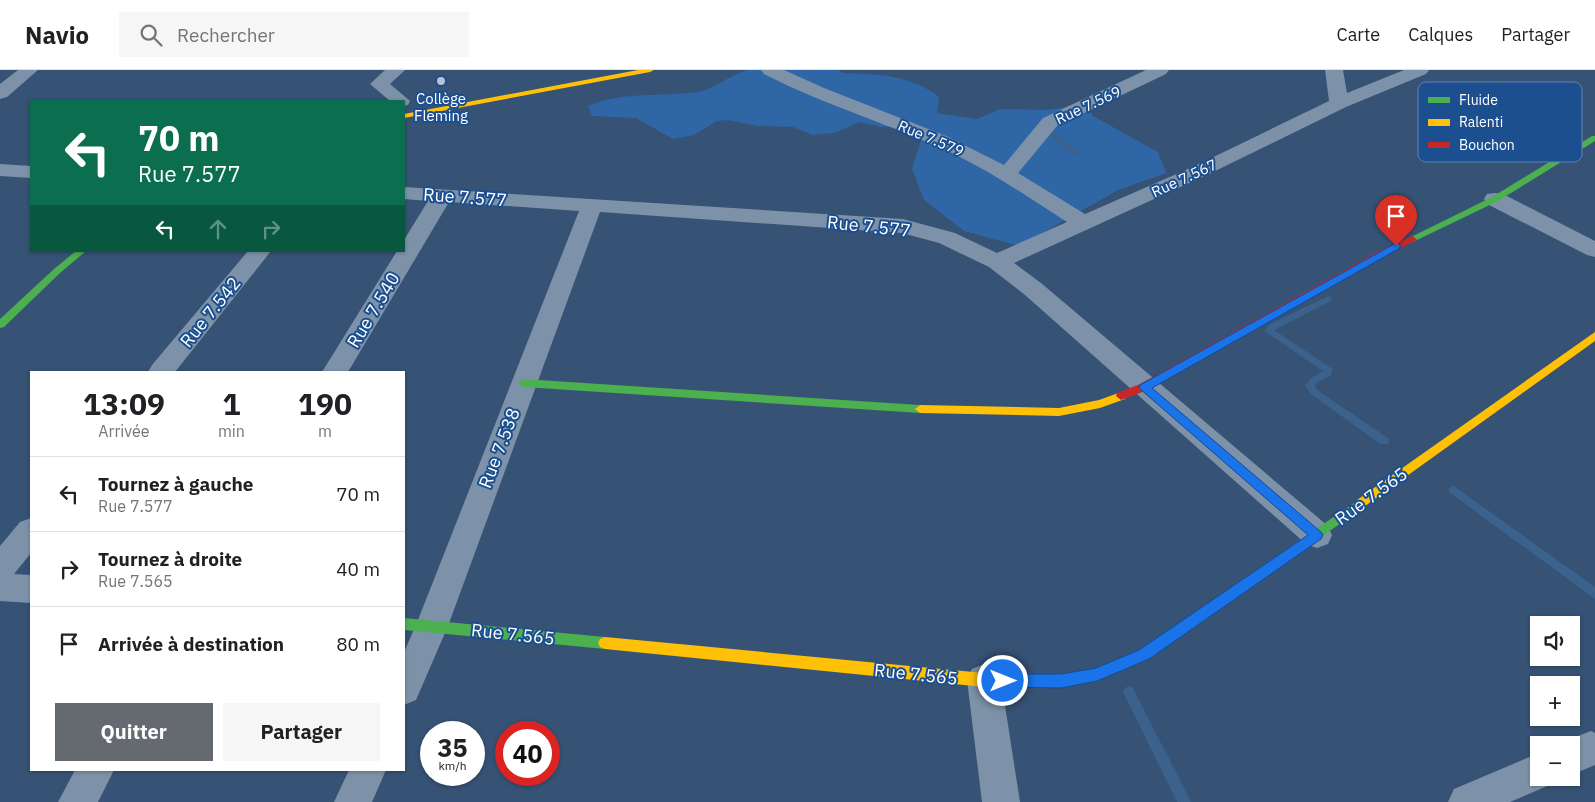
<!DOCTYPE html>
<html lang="fr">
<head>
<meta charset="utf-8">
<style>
  body { margin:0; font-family:"IBM Plex Sans",sans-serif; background:#f6f6f6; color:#202124; height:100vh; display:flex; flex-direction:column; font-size:19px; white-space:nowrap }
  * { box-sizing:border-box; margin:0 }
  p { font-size:16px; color:#757577 }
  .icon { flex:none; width:28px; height:28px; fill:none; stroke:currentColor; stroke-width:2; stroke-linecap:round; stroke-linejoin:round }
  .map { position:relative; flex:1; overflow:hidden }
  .panel { position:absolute; left:30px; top:301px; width:375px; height:400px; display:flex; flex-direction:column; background:#fff; border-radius:0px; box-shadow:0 1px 4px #0004 }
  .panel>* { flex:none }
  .banner { position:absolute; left:30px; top:30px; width:375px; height:152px; border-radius:0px; box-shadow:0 1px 4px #0004; background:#0b6e4f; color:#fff; overflow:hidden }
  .tools { position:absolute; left:1530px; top:546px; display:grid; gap:10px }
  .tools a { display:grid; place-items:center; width:50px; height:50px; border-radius:0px; background:#fff; box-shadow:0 1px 4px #0004; font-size:25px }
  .speed { position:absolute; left:420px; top:651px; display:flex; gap:10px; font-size:25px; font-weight:700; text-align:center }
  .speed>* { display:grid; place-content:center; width:65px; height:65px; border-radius:50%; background:#fff; box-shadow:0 1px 4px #0004; line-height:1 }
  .speed small { font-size:12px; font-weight:400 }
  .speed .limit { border:8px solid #d22; background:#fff; color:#111 }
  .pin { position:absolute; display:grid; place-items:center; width:42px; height:42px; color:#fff; margin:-51px -21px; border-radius:50% 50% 50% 0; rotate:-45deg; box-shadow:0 0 5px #0007 }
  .pin .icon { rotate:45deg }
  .me { position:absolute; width:55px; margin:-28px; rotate:90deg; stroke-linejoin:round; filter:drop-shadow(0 0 4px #0008) }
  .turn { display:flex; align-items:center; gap:18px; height:105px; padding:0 25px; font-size:22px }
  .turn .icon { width:65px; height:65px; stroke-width:2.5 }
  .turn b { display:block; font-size:35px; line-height:42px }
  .lanes { display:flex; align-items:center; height:48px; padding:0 25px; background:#0003; justify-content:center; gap:25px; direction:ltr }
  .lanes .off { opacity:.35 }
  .eta { display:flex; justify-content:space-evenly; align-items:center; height:85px; text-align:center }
  .eta b { font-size:30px; font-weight:800; line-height:35px }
  .cta { display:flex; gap:10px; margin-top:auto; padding:10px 25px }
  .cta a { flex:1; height:58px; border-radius:0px; background:#656970; color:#fff; font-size:20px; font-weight:800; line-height:58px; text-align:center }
  .cta a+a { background:#f6f6f6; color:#202124 }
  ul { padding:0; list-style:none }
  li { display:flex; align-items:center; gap:15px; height:75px; padding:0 25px; border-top:1px solid #e0e0e0 }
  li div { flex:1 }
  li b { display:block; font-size:19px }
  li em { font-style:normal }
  header { display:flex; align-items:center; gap:30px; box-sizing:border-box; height:70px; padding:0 25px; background:#fff; border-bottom:1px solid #e0e0e0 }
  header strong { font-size:24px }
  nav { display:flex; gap:28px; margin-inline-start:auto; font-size:18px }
  .search { width:350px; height:45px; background:#f6f6f6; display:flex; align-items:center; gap:12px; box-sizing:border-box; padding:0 18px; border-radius:0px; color:#757577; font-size:19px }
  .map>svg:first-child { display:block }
  .green { fill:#2f66a5 }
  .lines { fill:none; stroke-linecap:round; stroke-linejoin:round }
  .stream { fill:#3b618d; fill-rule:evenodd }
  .street { fill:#7d92a8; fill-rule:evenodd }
  .fast { fill:#4caf50; fill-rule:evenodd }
  .slow { fill:#ffc107; fill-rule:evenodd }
  .jam { fill:#c62828; fill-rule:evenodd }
  .route { fill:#1a73e8; stroke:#114b97 }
  .poi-dot { fill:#b9c2ce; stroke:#1b4f8f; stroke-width:2 }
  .labels { text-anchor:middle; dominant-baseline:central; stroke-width:4; stroke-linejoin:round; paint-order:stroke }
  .far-poi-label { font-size:15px; fill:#fff; stroke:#1b4f8f }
  .far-street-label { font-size:15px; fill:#fff; stroke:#1b4f8f }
  .street-label { font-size:18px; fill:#fff; stroke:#1b4f8f }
  .key { fill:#1b4f8f; stroke:#5f84b1; stroke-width:1 }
  .key-label { font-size:14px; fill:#fff }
</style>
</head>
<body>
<header>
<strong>Navio</strong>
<div class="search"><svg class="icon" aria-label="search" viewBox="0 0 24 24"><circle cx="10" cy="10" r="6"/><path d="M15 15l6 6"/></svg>Rechercher</div>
<nav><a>Carte</a><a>Calques</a><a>Partager</a></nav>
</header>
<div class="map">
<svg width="1595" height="732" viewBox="0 0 1595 732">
  <rect width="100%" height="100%" fill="#365274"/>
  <!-- green -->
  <path class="green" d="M747 0H838L843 3C877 4 912 5 939 27L937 43 977 49 1000 39 1047 40 1087 34 1093 46 1158 82 1166 103 1118 120 1019 176 964 161 924 130 912 99 924 61 916 56 882 57 860 52 834 63 812 65 793 57 758 56 728 50 717 51 694 65 673 69 636 48 592 46 588 36C621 21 662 27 698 22 714 19 730 5 747 0Z"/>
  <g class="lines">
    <!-- stream -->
    <g class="stream">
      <path d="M1039 54H1043L1078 81V85H1072L1039 56Z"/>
      <path d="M1328 226 1331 227 1332 229 1331 231 1274 260 1331 298 1333 300 1330 306 1316 313 1315 316 1317 320 1388 368 1389 371 1388 374H1380L1311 324 1305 316 1310 309 1323 301 1264 261 1270 254Z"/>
      <path d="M1454 416 1595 517V529L1450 423 1449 420 1450 417Z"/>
      <path d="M1129 616 1133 618 1191 732H1177L1123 622 1125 618Z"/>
    </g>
    <!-- street -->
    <g class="street">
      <path d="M18 0H38L7 27 0 29V14Z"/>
      <path d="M385 0H405L390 14 410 31 408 35 404 36V31H390L370 14Z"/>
      <path d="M761 0H784L824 18 946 66 1004 95 1043 48 1146 0H1169L1166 4 1057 56 1018 103 1085 144 1197 95 1329 31 1325 0H1343L1347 23 1404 0H1429L1426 4 1346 37 1211 103 1014 193 1041 213 1328 456 1332 465 1328 474 1317 478 1306 474 1025 225 989 197 939 173 902 163 600 142 448 556 416 630 404 635V582L416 555 579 141 449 132 348 302H322L397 181H404V170L428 131 404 129V117L903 149 955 163 997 183 1067 152C1031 129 995 104 956 85 894 55 826 36 764 4Z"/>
      <path d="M0 94 31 96V108L0 106Z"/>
      <path d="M1495 123 1503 124 1595 171V187L1587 185 1487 134 1484 129 1487 124Z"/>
      <path d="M248 181H271L175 302H148L152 295Z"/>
      <path d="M31 448V483L14 504 31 505V533L0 531V476L20 452Z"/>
      <path d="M984 594 996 599 1001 610 1020 732H982L967 610 972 599Z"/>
      <path d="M1591 661 1595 663V695L1571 705V675L1558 674Z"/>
      <path d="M1539 683V708H1554L1552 714 1510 732H1448L1454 719Z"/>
      <path d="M75 700H114L98 732H58Z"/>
      <path d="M349 700H386L372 732H334Z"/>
    </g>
    <!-- fast -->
    <g class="fast">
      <path d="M1592 66H1595V71L1498 131 1415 171 1412 172 1407 169 1492 127Z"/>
      <path d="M76 181H86L60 203 4 257 0 258V249L54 199Z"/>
      <path d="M523 309 920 335 925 339 920 343 523 317 518 313Z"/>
      <path d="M1361 428 1365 430 1367 433 1365 436 1149 589 1097 611 1061 618H1035L1030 616 1028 611 1030 606 1035 604H1061L1096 599 1139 581Z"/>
      <path d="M404 548 605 567 610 569 612 573 610 577 605 579 404 560Z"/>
    </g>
    <!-- slow -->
    <g class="slow">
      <path d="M638 0H654L650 2 404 48V44Z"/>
      <path d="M1595 262V271L1365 436 1361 438 1357 436 1355 433 1357 430Z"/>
      <path d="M1121 322 1125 323 1126 326 1125 329 1100 338 1059 346 920 343 915 339 920 335 1059 338 1099 330Z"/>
      <path d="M605 567 984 603 1035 604 1040 606 1042 611 1040 616 1035 618 984 617 605 579 600 577 598 573 600 569Z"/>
    </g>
    <!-- jam -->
    <path class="jam" d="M1412 166 1417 169 1415 171 1383 186 1148 320 1121 330 1116 326 1117 323 1140 314 1377 182Z"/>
  </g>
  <!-- route -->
  <path class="route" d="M1396 173 1400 174V178L1152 318 1321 462 1323 465 1321 469 1149 589 1097 611 1061 618 1003 617 998 615 996 611 998 606 1003 604H1061L1096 598 1139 580 1308 465 1139 318 1140 315Z"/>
  <!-- markers -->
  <circle class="poi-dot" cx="441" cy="11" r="5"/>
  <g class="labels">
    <!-- far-poi labels -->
    <g class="far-poi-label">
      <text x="441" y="28">Collège<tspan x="441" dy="17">Fleming</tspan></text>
    </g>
    <!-- far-street labels -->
    <g class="far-street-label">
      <text transform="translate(1088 35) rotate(-25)">Rue 7.569</text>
      <text transform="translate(931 68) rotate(23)">Rue 7.579</text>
      <text transform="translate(1184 108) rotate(-25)">Rue 7.567</text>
    </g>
    <!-- street labels -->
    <g class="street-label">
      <text transform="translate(465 127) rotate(4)">Rue 7.577</text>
      <text transform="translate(869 156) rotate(6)">Rue 7.577</text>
      <text transform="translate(373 240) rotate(-59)">Rue 7.540</text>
      <text transform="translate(210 242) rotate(-51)">Rue 7.542</text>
      <text transform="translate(499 378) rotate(-69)">Rue 7.538</text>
      <text transform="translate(1371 426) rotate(-36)">Rue 7.565</text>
      <text transform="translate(513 564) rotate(6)">Rue 7.565</text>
      <text transform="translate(916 604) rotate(6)">Rue 7.565</text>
    </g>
  </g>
  <!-- legend -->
  <rect x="1418" y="12" width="164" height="80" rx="8" class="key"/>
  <rect x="1428" y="27" width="22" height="6" fill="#4caf50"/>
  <rect x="1428" y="49" width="22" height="7" fill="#ffc107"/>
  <rect x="1428" y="72" width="22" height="6" fill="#c62828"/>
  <g class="key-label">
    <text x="1459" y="35">Fluide</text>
    <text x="1459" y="57">Ralenti</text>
    <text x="1459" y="80">Bouchon</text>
  </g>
</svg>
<div class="tools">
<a><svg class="icon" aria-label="sound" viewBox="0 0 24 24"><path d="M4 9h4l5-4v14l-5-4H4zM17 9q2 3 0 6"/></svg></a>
<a>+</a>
<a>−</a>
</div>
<div class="speed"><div>35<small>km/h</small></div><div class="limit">40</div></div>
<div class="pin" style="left:1396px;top:176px;background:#d93025"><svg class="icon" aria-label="arrive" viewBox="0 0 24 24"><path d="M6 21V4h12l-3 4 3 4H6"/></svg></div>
<svg class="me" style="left:1003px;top:611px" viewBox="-20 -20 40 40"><circle r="17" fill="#1a73e8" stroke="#fff" stroke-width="3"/><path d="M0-11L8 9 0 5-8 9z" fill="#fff"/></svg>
<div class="banner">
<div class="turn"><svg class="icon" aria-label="left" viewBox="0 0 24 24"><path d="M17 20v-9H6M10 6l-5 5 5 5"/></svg><div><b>70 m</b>Rue 7.577</div></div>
<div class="lanes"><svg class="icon" aria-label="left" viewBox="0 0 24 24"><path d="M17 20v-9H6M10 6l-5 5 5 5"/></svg><svg class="icon off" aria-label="ahead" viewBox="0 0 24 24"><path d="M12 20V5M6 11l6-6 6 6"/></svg><svg class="icon off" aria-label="right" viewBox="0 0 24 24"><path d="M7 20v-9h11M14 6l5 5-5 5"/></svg></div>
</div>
<section class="panel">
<div class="eta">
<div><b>13:09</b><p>Arrivée</p></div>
<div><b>1</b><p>min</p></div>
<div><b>190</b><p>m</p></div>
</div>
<ul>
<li><svg class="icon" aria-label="left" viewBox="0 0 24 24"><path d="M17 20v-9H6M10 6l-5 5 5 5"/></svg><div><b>Tournez à gauche</b><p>Rue 7.577</p></div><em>70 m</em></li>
<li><svg class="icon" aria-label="right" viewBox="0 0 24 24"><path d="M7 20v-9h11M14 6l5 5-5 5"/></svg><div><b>Tournez à droite</b><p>Rue 7.565</p></div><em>40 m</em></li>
<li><svg class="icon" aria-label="arrive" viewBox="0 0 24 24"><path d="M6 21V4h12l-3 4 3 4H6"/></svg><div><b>Arrivée à destination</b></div><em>80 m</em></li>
</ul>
<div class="cta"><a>Quitter</a><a>Partager</a></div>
</section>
</div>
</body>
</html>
